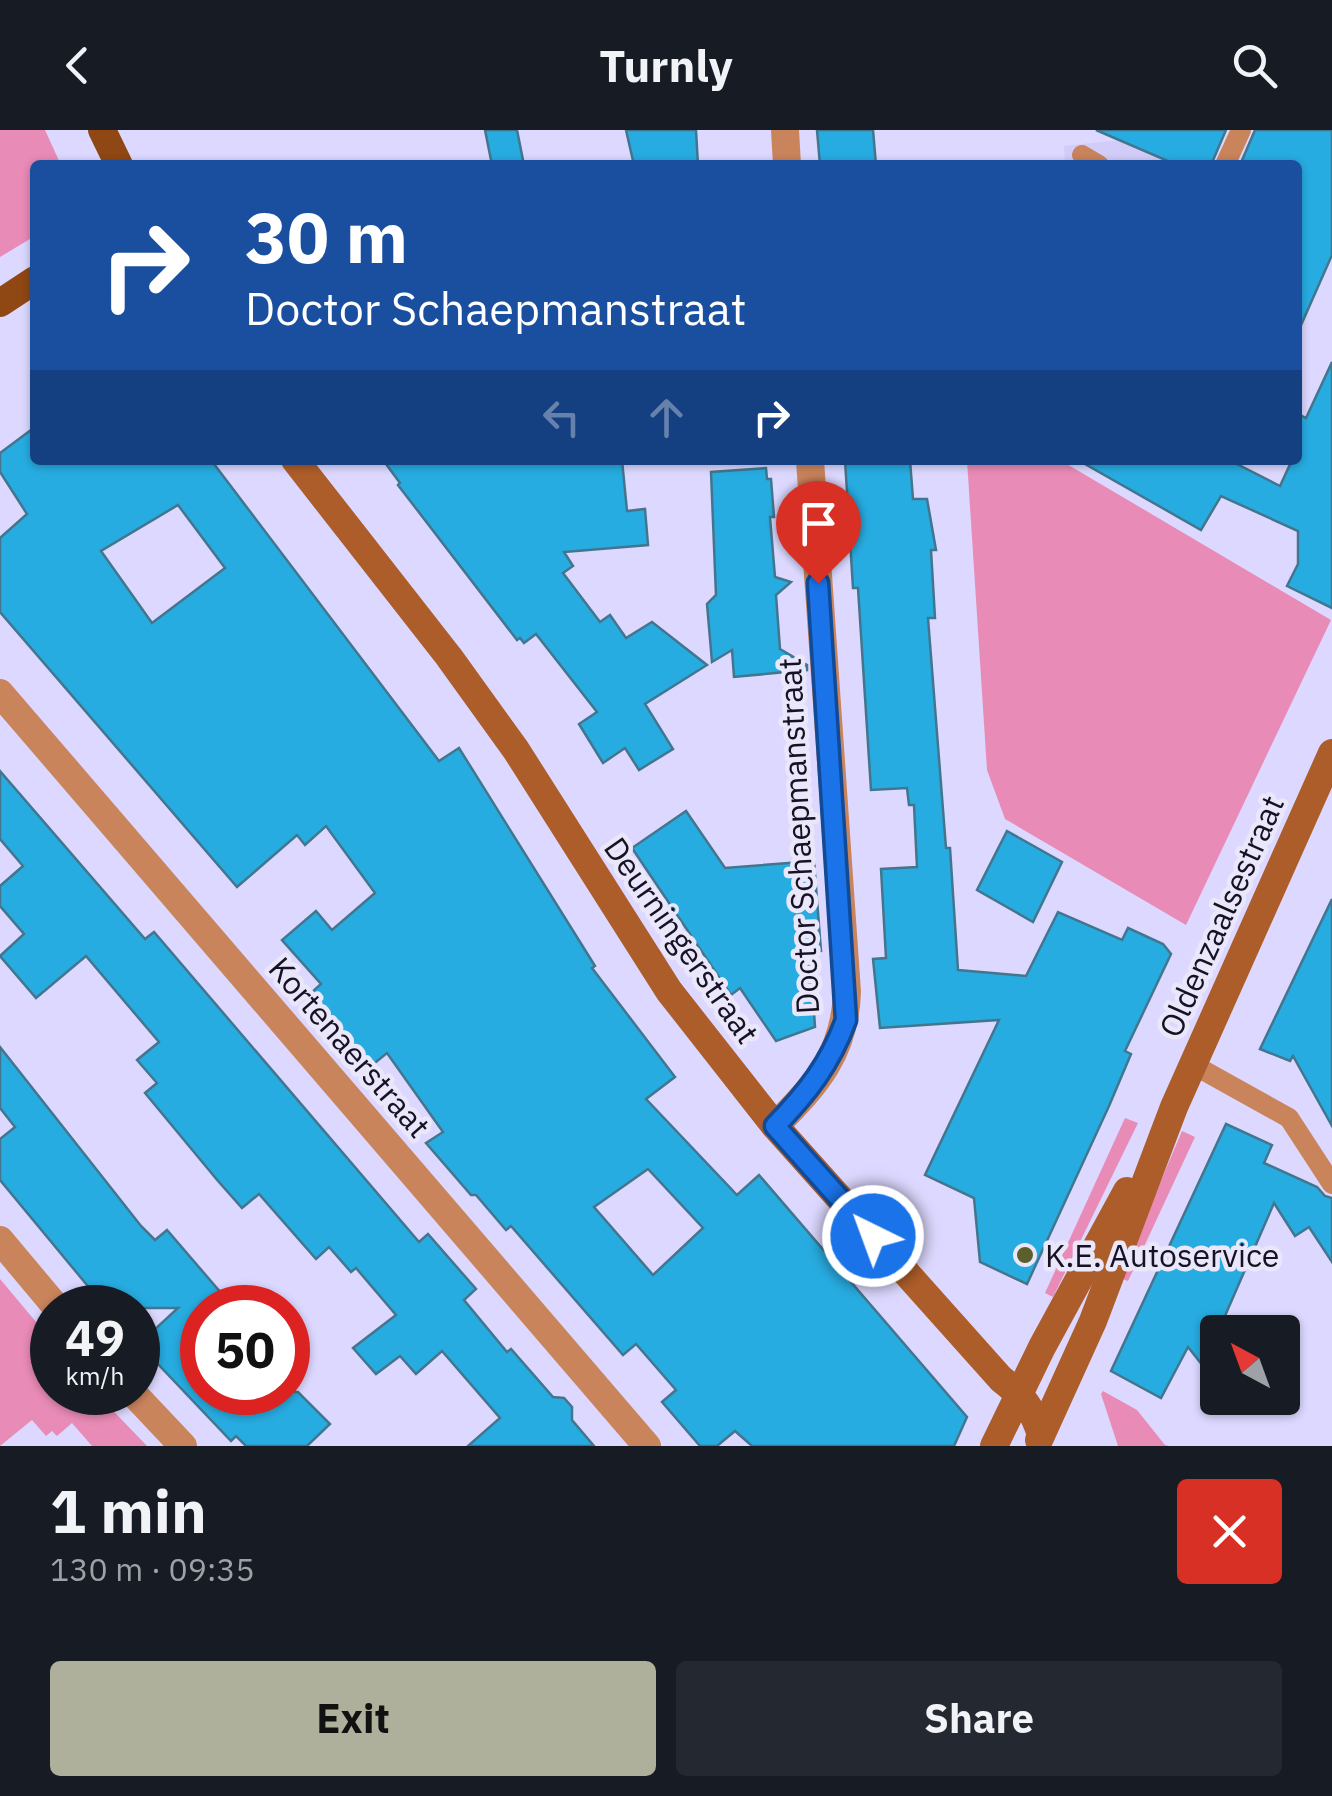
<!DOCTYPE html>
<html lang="en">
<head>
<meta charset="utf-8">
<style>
  body { margin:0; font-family:"IBM Plex Sans",sans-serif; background:#242831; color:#f1f3f6; height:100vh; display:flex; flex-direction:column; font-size:38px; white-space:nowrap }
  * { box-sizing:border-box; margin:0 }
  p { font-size:32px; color:#9ea1a6 }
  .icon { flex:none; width:55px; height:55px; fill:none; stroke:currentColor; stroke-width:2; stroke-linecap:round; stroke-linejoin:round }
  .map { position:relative; height:1316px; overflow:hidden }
  .drawer { display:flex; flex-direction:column; background:#171b24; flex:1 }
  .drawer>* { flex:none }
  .guide { position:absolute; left:30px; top:30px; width:1272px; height:305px; border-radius:10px; box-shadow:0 2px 8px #0004; background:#1a4fa0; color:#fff; overflow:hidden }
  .needle { width:65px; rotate:319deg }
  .tools { position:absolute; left:1200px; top:1185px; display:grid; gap:20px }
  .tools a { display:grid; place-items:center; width:100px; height:100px; border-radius:10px; background:#171b24; box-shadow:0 2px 8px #0004; font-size:50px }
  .speed { position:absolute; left:30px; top:1155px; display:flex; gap:20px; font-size:50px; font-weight:700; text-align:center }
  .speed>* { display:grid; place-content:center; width:130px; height:130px; border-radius:50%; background:#171b24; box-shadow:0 2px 8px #0004; line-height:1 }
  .speed small { font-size:25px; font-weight:400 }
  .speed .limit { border:15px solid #d22; background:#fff; color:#111 }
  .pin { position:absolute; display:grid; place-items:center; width:85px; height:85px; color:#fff; margin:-102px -42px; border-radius:50% 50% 50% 0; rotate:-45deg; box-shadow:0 0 10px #0007 }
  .pin .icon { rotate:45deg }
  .me { position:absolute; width:110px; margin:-55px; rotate:318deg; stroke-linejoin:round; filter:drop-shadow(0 0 8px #0008) }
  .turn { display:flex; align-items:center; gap:35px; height:210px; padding:0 50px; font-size:45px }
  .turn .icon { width:130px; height:130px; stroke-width:2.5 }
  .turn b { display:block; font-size:70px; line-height:85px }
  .lanes { display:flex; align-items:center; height:95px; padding:0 50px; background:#0003; justify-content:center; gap:50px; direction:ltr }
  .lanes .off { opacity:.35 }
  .round { display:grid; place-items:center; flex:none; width:105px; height:105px; border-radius:10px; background:#242831 }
  .summary { display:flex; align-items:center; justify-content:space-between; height:170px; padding:0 50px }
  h1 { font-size:60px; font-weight:700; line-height:75px }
  .action { display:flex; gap:20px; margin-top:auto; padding:20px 50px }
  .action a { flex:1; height:115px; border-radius:10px; background:#aeb09b; color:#111; font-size:40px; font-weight:700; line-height:115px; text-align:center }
  .action a+a { background:#242831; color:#f1f3f6 }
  header { display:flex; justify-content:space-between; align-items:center; height:130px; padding:0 50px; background:#171b24; font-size:45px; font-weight:700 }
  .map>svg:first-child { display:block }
  .built { fill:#d2ccf9 }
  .green { fill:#e98bb7 }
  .building { fill:#27ace1; stroke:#43768e; stroke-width:2.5; fill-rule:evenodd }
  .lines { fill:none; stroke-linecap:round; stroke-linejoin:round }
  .service { stroke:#c9845c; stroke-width:20 }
  .minor { stroke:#c9845c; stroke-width:28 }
  .secondary { stroke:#ad5d29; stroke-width:28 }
  .primary { stroke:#8f4713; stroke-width:28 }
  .route-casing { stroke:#114b97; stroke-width:25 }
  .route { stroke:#1a73e8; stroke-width:18 }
  .poi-dot { fill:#5c5e2b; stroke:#eae7fb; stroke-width:4 }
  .labels { text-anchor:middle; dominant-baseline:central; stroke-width:9; stroke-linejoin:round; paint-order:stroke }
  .street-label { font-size:32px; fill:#151223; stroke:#eae7fb }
  .poi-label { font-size:32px; fill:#151223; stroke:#eae7fb; text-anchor:start }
</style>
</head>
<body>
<header><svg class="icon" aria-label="back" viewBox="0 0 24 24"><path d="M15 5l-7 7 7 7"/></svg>Turnly<svg class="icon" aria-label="search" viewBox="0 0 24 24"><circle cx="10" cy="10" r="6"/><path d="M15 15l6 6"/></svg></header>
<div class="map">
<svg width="1332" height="1316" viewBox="0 0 1332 1316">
  <rect width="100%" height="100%" fill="#dcd8ff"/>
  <!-- built -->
  <path class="built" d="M1120 10 1177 35H1065L1064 16Z"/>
  <!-- green -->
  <g class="green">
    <path d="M0 0H45L61 35H35V106L0 127Z"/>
    <path d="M967 330H1060L1331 490 1186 795 1005 689 987 640Z"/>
    <path d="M1125 988 1138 993 1053 1167 1045 1163Z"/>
    <path d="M1182 1001 1195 1007 1128 1151 1120 1148Z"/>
    <path d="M0 1149 52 1211V1262L96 1263 147 1316H92L72 1293 57 1306 52 1301 46 1306 32 1290 0 1316Z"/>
    <path d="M1103 1261 1137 1280 1165 1315 1169 1316H1118L1101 1264Z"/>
  </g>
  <!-- building -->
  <g class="building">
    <path d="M485 0H517L524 35H492Z"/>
    <path d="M626 0H696L698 35H634Z"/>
    <path d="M817 0H873L876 35H820Z"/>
    <path d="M1096 0H1226L1211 35H1177Z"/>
    <path d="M1255 0H1332V125L1298 202V35H1240Z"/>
    <path d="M1332 232V478L1287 456 1298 434V401L1221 366 1201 400 1078 330H1229L1280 356 1292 330H1298V284L1306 288Z"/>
    <path d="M35 297V330H211L439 631 459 618 595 836 592 838 675 947 646 969 737 1065 759 1045 967 1287 954 1316H752L735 1301 717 1316H700L662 1272 676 1260 636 1214 623 1225 511 1096 506 1100 476 1065H471L426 1013 443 1002 387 923 371 936 310 864 321 854 282 810 316 781 332 800 375 763 326 696 305 715 297 705 237 757 0 482V408L27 384 0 342V323ZM178 375 225 438 152 493 101 421ZM648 1039 703 1098 653 1145 594 1077Z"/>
    <path d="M383 330H622L627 381 645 379 648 415 564 422 573 436 563 443 600 492 610 485 626 508 652 492 707 535 645 574 673 619 639 640 625 618 603 633 579 594 597 582 536 504 524 513 520 508 517 510 398 355 400 353Z"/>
    <path d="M845 330H910L913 369H927L936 420H931L935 488H928L946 718H950L958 840 1026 846 1058 782 1122 810 1128 798 1163 814 1171 824 1125 921 1131 924 1109 976 1027 1154 980 1132 974 1068 925 1045 999 890 880 898 873 829 886 828 881 739 917 737 914 675H909L907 658 871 660 858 458H853Z"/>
    <path d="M766 338 767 349H771L774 387H770L775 447 791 452 776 465 780 519 807 535V540L734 547 732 520 712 532 707 474 716 465 711 342Z"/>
    <path d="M0 641 145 809 154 802 419 1112 428 1104 476 1159 464 1170 507 1222 511 1219 553 1267 564 1268 572 1277V1290L594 1316H468L500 1288 442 1221 416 1244 400 1226 376 1244 353 1218 396 1185 356 1138 351 1142 329 1117 316 1129 259 1064 242 1078 218 1051 145 963 157 953 137 930 159 912 86 826 36 868 0 826 24 804 0 776V756L23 736 0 709Z"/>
    <path d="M686 681 725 738 814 731 821 821 810 823 815 897 776 911 740 858 731 865 632 718Z"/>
    <path d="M1007 701 1062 732 1033 792 977 760Z"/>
    <path d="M1332 769V996L1293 926 1290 931 1260 919Z"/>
    <path d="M0 917 141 1096 155 1110 167 1100 234 1178H202V1262H298L330 1294 307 1316H246L236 1306 231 1311 139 1214 178 1178H106L0 1050V1009L15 997 0 978Z"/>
    <path d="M1226 994 1272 1015 1264 1033 1317 1057 1325 1066 1332 1068V1132L1309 1097 1295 1106 1274 1073 1218 1202V1255L1188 1217 1161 1268 1111 1241Z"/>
  </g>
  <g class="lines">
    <!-- service -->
    <g class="service">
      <path d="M1082 25 1099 35"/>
      <path d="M1225 35 1241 0"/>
      <path d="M1192 934 1289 988 1332 1054"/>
    </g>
    <!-- minor -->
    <g class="minor">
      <path d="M785 0 787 35"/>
      <path d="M0 563 647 1316"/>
      <path d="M775 996C816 955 845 923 847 862L810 330"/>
      <path d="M0 1110 57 1178"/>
      <path d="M132 1262 183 1316"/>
    </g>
    <!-- secondary -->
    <g class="secondary">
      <path d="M295 330 449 527 516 620 669 861 775 996 1001 1249C1022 1265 1033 1279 1041 1305"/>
      <path d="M1039 1310 1093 1191 1174 977 1332 623"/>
      <path d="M994 1316 1042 1217 1127 1061"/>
    </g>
    <!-- primary -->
    <g class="primary">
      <path d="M102 0 119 35"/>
      <path d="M0 173 35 150"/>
    </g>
  </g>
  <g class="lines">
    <defs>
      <path id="route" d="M818 453 846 890C830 934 807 963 775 996L873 1106"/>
    </defs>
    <!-- route casing -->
    <use href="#route" class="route-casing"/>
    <!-- route -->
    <use href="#route" class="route"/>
  </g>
  <!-- markers -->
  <circle class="poi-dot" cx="1025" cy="1125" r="10"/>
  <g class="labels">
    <!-- street labels -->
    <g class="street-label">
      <text transform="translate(798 706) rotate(-93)">Doctor Schaepmanstraat</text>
      <text transform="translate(1221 786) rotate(-66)">Oldenzaalsestraat</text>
      <text transform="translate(682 810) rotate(55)">Deurningerstraat</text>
      <text transform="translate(350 917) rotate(49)">Kortenaerstraat</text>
    </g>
    <!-- poi labels -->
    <g class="poi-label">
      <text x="1045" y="1125">K.E. Autoservice</text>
    </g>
  </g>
</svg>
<div class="tools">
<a><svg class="needle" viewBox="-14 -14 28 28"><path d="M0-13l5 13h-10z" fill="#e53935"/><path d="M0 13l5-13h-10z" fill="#9ea1a6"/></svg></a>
</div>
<div class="speed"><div>49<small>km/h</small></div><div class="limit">50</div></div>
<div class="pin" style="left:818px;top:453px;background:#d93025"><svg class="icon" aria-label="arrive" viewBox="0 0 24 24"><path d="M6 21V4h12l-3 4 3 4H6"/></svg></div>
<svg class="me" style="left:873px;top:1106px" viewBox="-20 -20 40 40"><circle r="17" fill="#1a73e8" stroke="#fff" stroke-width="3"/><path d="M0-11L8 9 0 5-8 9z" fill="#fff"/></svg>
<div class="guide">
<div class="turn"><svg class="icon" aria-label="right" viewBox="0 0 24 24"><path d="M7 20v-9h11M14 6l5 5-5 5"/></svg><div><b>30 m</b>Doctor Schaepmanstraat</div></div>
<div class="lanes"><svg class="icon off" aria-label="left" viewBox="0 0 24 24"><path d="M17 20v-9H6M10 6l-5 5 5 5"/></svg><svg class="icon off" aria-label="ahead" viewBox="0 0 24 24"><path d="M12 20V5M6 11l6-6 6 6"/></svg><svg class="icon" aria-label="right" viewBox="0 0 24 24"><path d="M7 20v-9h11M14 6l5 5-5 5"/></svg></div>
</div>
</div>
<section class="drawer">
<div class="summary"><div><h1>1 min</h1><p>130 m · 09:35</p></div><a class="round" style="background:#d93025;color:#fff"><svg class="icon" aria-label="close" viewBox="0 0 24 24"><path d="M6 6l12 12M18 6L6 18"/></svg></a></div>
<div class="action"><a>Exit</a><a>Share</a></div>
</section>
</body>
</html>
